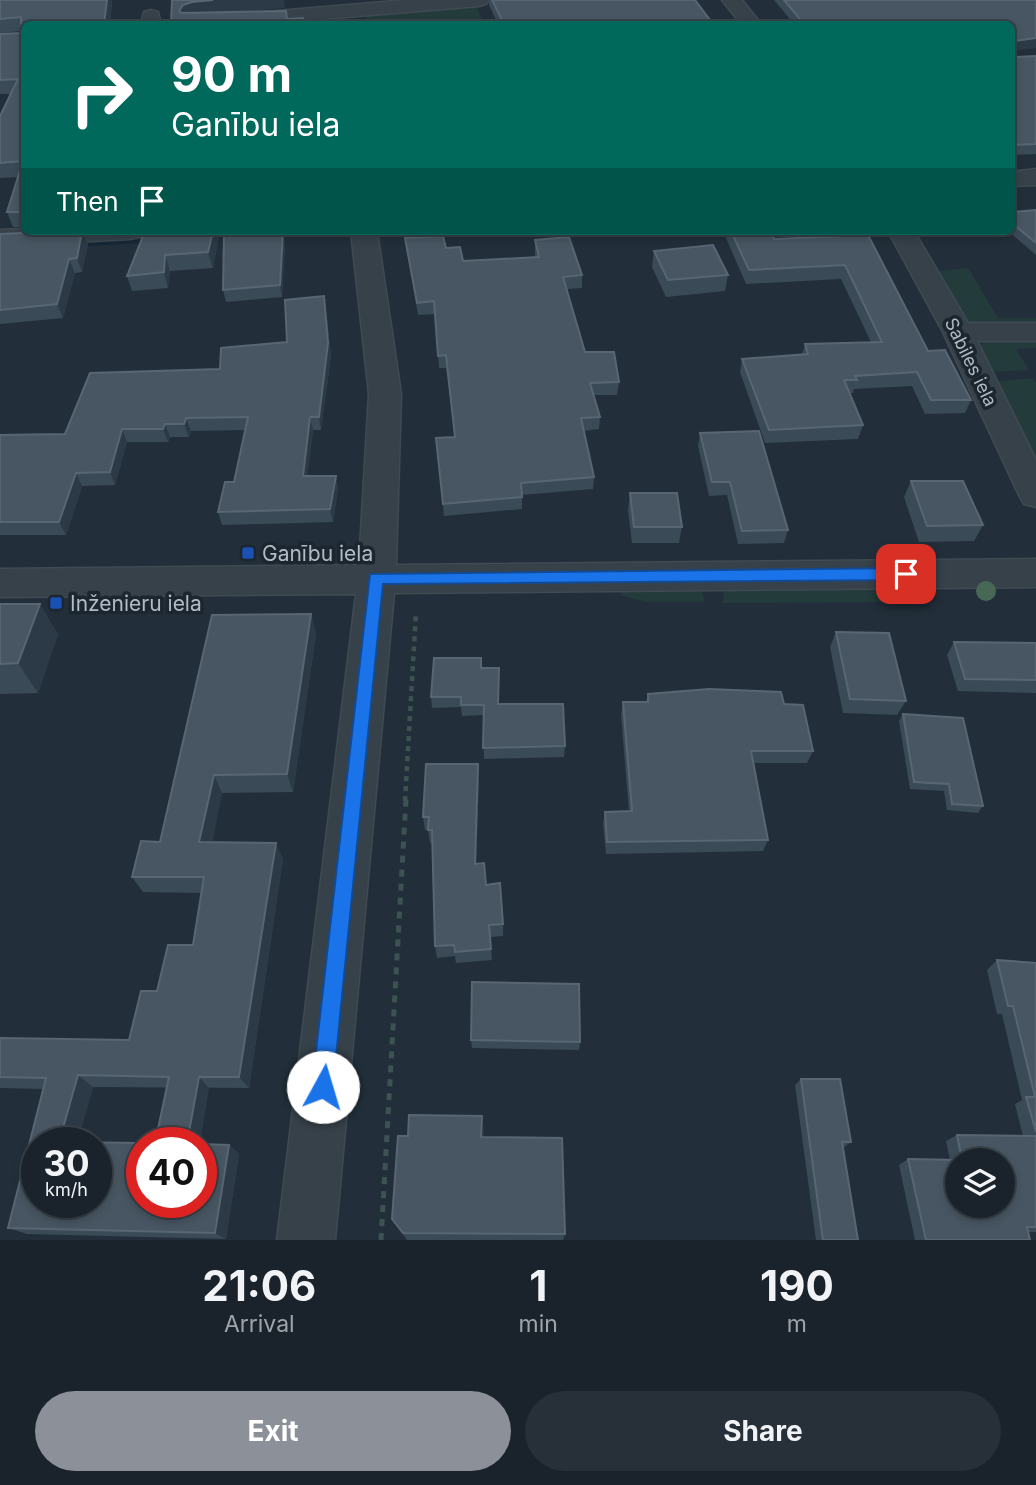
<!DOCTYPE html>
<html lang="en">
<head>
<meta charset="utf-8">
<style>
  body { margin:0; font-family:Inter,sans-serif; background:#272f38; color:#f1f3f6; height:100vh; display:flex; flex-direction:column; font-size:26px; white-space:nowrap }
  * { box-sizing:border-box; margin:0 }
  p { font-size:23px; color:#9fa4a9 }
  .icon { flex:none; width:38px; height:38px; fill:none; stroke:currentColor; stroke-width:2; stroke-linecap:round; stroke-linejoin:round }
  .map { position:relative; height:1240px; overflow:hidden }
  .side { display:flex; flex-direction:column; background:#1a232c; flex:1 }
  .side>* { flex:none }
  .top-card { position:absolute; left:21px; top:21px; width:994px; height:214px; border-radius:10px; box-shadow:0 4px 10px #0003,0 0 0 2px #384048; background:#00695c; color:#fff; overflow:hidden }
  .controls { position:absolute; left:945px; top:1148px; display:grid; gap:14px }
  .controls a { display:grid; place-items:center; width:70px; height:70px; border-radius:50%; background:#1a232c; box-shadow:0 4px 10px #0003,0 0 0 2px #384048; font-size:35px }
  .speed { position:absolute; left:21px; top:1127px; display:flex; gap:14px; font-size:35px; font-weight:700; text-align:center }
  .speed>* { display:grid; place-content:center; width:91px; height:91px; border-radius:50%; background:#1a232c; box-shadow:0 4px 10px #0003,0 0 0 2px #384048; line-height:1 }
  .speed small { font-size:18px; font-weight:400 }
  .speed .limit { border:10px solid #d22; background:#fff; color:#111 }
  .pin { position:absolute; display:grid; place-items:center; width:60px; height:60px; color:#fff; margin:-30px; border-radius:14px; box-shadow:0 4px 10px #0006 }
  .me { position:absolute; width:77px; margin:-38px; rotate:6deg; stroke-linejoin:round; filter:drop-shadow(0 0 5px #0008) }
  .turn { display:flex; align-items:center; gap:24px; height:147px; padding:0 35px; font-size:32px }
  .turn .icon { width:91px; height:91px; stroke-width:2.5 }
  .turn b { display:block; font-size:49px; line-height:60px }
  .then { display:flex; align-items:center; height:66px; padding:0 35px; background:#0003; gap:14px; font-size:26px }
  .eta { display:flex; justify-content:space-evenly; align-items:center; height:119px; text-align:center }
  .eta b { font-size:42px; font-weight:700; line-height:49px }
  .primary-button { display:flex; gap:14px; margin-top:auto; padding:14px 35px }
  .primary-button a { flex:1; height:80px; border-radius:42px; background:#8c9099; color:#fff; font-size:28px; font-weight:700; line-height:80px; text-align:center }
  .primary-button a+a { background:#272f38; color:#f1f3f6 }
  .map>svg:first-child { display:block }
  .green { fill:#243b3b }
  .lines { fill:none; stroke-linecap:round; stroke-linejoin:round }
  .stream { fill:#162737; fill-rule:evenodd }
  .minor-casing { stroke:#3f4a53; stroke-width:3 }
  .path-far1 { stroke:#3d5352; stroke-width:4.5; stroke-dasharray:5 5; stroke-linecap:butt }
  .path { stroke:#3d5352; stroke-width:5; stroke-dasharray:7 7; stroke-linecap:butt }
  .minor { fill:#36414a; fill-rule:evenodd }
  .tree { fill:#486856 }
  .wall { fill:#3a4a56 }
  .shaded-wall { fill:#2b3a46 }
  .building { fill:#475662; stroke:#576672; stroke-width:2; fill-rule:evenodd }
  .route { fill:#1a73e8; stroke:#114b97; stroke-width:2 }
  .transit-dot { fill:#1a4fb4; stroke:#1b262f; stroke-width:2.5 }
  .labels { text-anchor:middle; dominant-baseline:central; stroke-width:7; stroke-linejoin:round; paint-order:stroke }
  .far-street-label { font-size:18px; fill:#b1bbc6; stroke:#1b262f }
  .poi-label { font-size:21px; fill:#b1bbc6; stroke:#1b262f; text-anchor:start }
</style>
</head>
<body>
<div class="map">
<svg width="1036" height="1240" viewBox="0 0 1036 1240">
  <rect width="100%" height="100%" fill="#222f3a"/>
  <!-- green -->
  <g class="green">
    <path d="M475 4 484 24H367L365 12Z"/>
    <path d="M968 268 998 318H1036V325L970 323 962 317 938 271Z"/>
    <path d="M1036 339V348L1016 349 1029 370 990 372 979 346 988 340Z"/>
    <path d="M1033 378 1036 383V463L995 382Z"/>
    <path d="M869 584 877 591 882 602 723 603 724 589Z"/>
    <path d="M622 588 701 590 705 602H646L620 595Z"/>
  </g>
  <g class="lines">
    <!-- stream -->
    <g class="stream">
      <path d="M282 231H321L317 233 269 236 265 234 269 232Z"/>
      <path d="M152 238H155V242L74 247 70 245 74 243Z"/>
    </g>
    <defs>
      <g id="minor">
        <path d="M407 0H489L486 4 479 6 262 24H185L188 20 195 18Z"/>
        <path d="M722 0H742L761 24H741Z"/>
        <path d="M151 10 158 12 161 24H141L144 12Z"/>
        <path d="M1036 169V185L1012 186V172Z"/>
        <path d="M24 229V231H143L140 237 130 239 0 246V230Z"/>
        <path d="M351 231H377L401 394 396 565 1036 559V587L394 593 335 1240H277L356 594 0 597V569L359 565 369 394Z"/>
        <path d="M888 231H914L968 323H1036V341H977L1036 460V507L1024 504 1019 495 943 332Z"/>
      </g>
    </defs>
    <!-- minor casing -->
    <use href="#minor" class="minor-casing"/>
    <!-- path-far1 -->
    <path class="path-far1" d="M405 801 416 612"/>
    <!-- path -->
    <path class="path" d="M381 1240 406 799"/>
    <!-- minor -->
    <use href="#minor" class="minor"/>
  </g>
  <!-- trees -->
  <circle class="tree" cx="986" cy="591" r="10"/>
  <!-- wall -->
  <g class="wall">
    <path d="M0 0H112L110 24H24V227H13L7 212 18 177 0 178V116L11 94H0V34L21 33V31L0 33Z"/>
    <path d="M489 0H695L713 24H498L489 5Z"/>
    <path d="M774 0H1036L1014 51V57L1036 56V154L1012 155V24H794Z"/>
    <path d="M1036 210V255L1008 231H1012V212Z"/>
    <path d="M145 231H220L213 268 170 271 168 288 132 291 127 276Z"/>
    <path d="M723 231H771L774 239 868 235 928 351 971 400 965 413 925 414 912 386 854 389 853 393H850L863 425 858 439 765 443 740 372 742 359 802 355 805 344 871 342 841 279 746 284Z"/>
    <path d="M0 236 88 244 82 272 75 273 63 318 0 324Z"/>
    <path d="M405 238 446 248 463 261 535 257V240L582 275V288L567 289 585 352 619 382 617 395H594L600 417 599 429 584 431 594 477 593 489 522 495V509L444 516 436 438 455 437 446 368H439L435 314 418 315Z"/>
    <path d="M285 243 282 297 226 302 223 290Z"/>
    <path d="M654 251 728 275 725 291 666 297 652 267Z"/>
    <path d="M326 309 331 356 321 430H313L307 476H336L338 489 333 522 222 525 218 512 234 482 245 430 191 431 189 437H170L168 442H127L115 485 82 486 66 535H0V435L65 434 287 342Z"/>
    <path d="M700 433 788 530 784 543 738 544 727 495 709 496 698 446Z"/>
    <path d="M911 481 983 525 974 541 919 542 904 497Z"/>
    <path d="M630 493 682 527 679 543H632L628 510Z"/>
    <path d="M0 604 58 634 38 693 0 694Z"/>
    <path d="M311 614 316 634 293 792 222 793 212 842 283 859 249 1088 93 1087 77 1142 229 1145 239 1154 226 1239 27 1234 8 1228 43 1089 0 1088V1038L129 1040 157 991 193 945 202 893 143 892 132 877 160 842Z"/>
    <path d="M836 632 906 701 897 715 843 713 830 647Z"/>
    <path d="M954 642 1036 643V693L958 691 947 655Z"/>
    <path d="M482 668 499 704 565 746 564 757 484 759 483 715 462 716 461 707 432 708 431 697Z"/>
    <path d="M648 694 784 704 813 751 807 763H754L768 840 763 851 606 854 603 824 605 812 629 811 621 715 623 702H646Z"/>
    <path d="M903 714 983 806 978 813 947 810 944 791 910 789 899 721Z"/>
    <path d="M478 764 479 778 476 864 503 924V936L490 937 492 960 456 963 455 956 437 958 435 946 432 843H430L428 830H425L423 817Z"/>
    <path d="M997 960 1036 963V1232H1028L1030 1240H915L899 1165 908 1159 950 1160 946 1141 957 1135 1023 1136 1015 1104 1022 1100 1002 1014H997L987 970Z"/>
    <path d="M471 1040 580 1042 579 1050 472 1048Z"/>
    <path d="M801 1079 851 1142 843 1148 858 1240H816L795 1085Z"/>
    <path d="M482 1116 483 1137 565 1234 563 1240H407L392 1219 408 1136Z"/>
  </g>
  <!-- shaded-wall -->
  <g class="shaded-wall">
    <path d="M107 0H112L110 24H104Z"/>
    <path d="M213 0H284L285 8 195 15 182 24 179 11 183 5 192 2Z"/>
    <path d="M1036 38V48L1012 51 1014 41Z"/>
    <path d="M82 231 88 244 82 272 77 258Z"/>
    <path d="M213 231H220L213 268 208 252Z"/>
    <path d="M283 231 285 243 282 297 280 285Z"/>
    <path d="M165 255 170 271 168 288 164 272Z"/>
    <path d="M69 259 75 273 63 318 57 304Z"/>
    <path d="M324 296 331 356 321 430 319 417Z"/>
    <path d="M310 417 313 430 306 489 303 476Z"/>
    <path d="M186 418 191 431 189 437 184 424Z"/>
    <path d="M165 424 170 437 168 442 163 429Z"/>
    <path d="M122 429 127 442 115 485 110 472Z"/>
    <path d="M76 473 82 486 66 535 59 522Z"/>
    <path d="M336 476 338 489 333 522 330 509Z"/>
    <path d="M40 604 58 634 38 693 18 663Z"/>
    <path d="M311 614 316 634 293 792 287 774Z"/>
    <path d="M478 764 479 778 476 876 475 864Z"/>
    <path d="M214 775 222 793 209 859 199 842Z"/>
    <path d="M276 843 283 859 249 1088 239 1077Z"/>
    <path d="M78 1075 93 1087 77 1143 59 1142Z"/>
    <path d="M199 1077 209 1088 200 1143H187Z"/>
    <path d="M482 1116 484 1132 483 1152 481 1137Z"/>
    <path d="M229 1145 239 1154 226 1239 215 1233Z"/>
  </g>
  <!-- building -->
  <g class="building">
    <path d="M0 0H107L104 24H24V212H7L23 161 0 163V116L18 79 0 80V34L21 33V17L0 19Z"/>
    <path d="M172 0H213L192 2 183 5 179 11 182 13 286 11 287 19 303 18 304 24H171Z"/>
    <path d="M492 0H695L713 24H504Z"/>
    <path d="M784 0H1036V38L1014 41V57L1036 56V144L1012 145V24H804Z"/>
    <path d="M1036 210V243L1012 223V212Z"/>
    <path d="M64 231H82L77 258 69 259 57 304 0 310V234Z"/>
    <path d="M145 231H213L208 252 165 255 164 272 127 276Z"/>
    <path d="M272 231H283L280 285 223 290 224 234Z"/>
    <path d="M731 231H771L774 239 868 235 928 351 945 350 971 400H931L917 372 855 376 857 380H844L863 425 769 430 742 359 808 354 805 344 882 342 845 265 749 270Z"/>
    <path d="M443 236 446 248 460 247 463 261 539 257 535 240 569 237 582 275 563 277 585 352H614L619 382 590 383 600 417 581 418 594 477 521 483 522 497 443 504 436 438 455 437 446 355 438 356 434 301 417 303 405 238Z"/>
    <path d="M713 245 728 275 668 280 654 251Z"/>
    <path d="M324 296 328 343 319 417H310L303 476H336L330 509 218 512 225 482H234L248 417 186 418 184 424H165L163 429H122L110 472 76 473 59 522H0V435L65 434 90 373 220 369 221 348 287 342 285 300Z"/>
    <path d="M759 431 788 530 742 531 730 482H712L700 433Z"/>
    <path d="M911 481H963L983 525 927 526Z"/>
    <path d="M630 493H677L682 527H634Z"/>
    <path d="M0 604H40L18 663 0 664Z"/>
    <path d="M311 614 287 774 214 775 199 842 276 843 239 1077H199L187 1143H155L169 1077 78 1075 59 1142 142 1143V1202H201V1144L229 1145 215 1233 8 1228 46 1078 0 1077V1038L129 1040 141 991H157L168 945H193L204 877H132L141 841 160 842 212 615ZM37 1143H96V1202H37Z"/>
    <path d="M836 632 889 633 906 701 850 699Z"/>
    <path d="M954 642 1036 643V680L965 679Z"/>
    <path d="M434 658H481V668H499L498 704H563L565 746 483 748 484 705H461V697H431Z"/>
    <path d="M709 689 781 692 784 704 803 705 813 751H751L768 840 607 842 605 812 632 811 623 702H648V694Z"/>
    <path d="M903 714 963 718 983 806 952 804 949 784 914 782Z"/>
    <path d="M426 764H478L475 864 484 863 486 885 500 883 503 924 489 925 491 949 455 952 454 945 435 946 432 830H428L429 817H423Z"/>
    <path d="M997 960 1036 963V1132L1026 1097H1035L1013 1006H1008Z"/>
    <path d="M472 982 579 984 580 1042 471 1040Z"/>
    <path d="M801 1079H840L851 1142H842L858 1240H823Z"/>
    <path d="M409 1115 482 1116 481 1137 562 1138 565 1234 403 1233 392 1219 398 1136H408Z"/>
    <path d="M957 1135 1036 1136V1227H1027L1030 1240H926L908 1159 962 1160ZM957 1160H1003V1206H957Z"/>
  </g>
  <!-- route -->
  <path class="route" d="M906 568 913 574 906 580 383 584 333 1087 330 1095 323 1098 315 1095 312 1087 370 574Z"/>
  <!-- markers -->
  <g class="transit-dot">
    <rect x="241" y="546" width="14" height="14" rx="3.5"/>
    <rect x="49" y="596" width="14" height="14" rx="3.5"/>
  </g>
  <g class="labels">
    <!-- far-street labels -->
    <g class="far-street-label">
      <text transform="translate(971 362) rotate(64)">Sabiles iela</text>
    </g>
    <!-- poi labels -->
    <g class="poi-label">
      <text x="262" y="553">Ganību iela</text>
      <text x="70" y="603">Inženieru iela</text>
    </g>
  </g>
</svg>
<div class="controls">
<a><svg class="icon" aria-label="layers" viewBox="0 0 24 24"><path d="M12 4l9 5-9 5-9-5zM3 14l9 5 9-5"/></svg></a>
</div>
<div class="speed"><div>30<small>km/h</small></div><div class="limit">40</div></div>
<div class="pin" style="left:906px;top:574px;background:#d93025"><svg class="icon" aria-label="arrive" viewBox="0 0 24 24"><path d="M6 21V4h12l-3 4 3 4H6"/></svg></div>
<svg class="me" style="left:323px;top:1087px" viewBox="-20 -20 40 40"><circle r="19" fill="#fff"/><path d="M0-13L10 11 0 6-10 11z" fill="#1a73e8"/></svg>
<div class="top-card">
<div class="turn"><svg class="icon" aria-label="right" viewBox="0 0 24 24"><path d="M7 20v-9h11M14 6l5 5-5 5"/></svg><div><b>90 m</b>Ganību iela</div></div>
<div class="then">Then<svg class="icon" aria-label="arrive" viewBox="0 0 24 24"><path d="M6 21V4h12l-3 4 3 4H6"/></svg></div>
</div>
</div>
<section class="side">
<div class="eta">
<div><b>21:06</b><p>Arrival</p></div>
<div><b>1</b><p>min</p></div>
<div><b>190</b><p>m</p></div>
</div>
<div class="primary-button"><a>Exit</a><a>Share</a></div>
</section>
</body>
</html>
